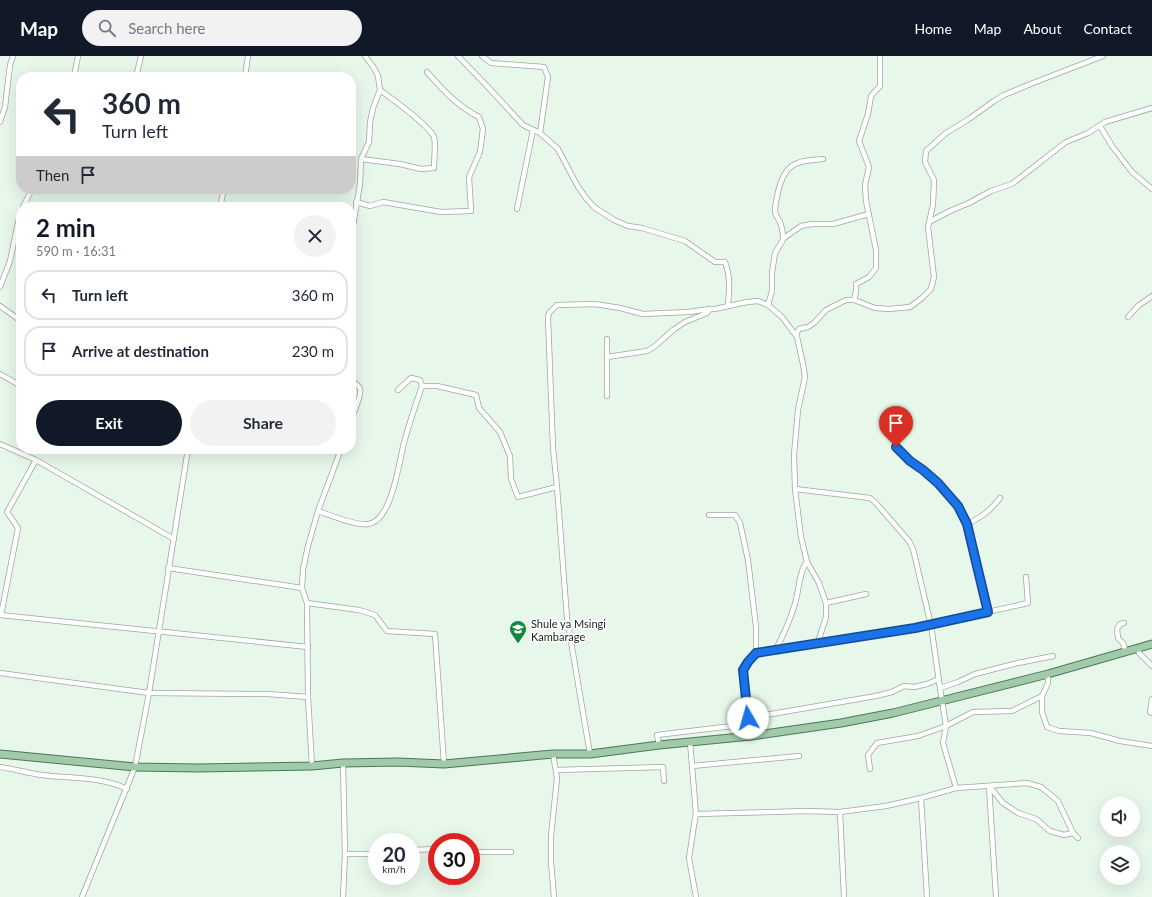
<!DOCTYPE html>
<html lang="en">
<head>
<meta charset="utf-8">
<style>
  body { margin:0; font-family:Lato,sans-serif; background:#f2f2f3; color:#1f2937; height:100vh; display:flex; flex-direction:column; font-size:15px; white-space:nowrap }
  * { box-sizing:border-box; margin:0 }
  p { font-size:13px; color:#747a83 }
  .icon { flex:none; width:22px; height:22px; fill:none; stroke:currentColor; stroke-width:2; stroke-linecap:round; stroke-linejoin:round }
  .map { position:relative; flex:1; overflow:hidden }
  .sheet { position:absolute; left:16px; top:146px; width:340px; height:252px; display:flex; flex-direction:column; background:#fff; border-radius:16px; box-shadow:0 4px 16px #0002 }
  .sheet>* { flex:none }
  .banner { position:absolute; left:16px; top:16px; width:340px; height:122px; border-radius:16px; box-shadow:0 4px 16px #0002; background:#fff; color:#1f2937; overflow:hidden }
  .fabs { position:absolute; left:1100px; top:741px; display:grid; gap:8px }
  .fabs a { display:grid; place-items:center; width:40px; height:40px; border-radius:50%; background:#fff; box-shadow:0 4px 16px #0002; font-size:20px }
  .speed { position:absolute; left:368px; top:777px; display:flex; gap:8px; font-size:20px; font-weight:700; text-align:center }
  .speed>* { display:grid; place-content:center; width:52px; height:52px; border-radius:50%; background:#fff; box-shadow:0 4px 16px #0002; line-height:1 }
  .speed small { font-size:10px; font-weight:400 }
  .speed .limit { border:6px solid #d22; background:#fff; color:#111 }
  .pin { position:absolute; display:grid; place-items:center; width:34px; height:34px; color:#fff; margin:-41px -17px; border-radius:50% 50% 50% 0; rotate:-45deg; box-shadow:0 0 4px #0007 }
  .pin .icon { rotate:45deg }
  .me { position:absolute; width:44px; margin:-22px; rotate:353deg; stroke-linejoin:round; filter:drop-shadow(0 0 3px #0008) }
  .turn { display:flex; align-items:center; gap:14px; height:84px; padding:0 20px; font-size:18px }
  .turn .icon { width:52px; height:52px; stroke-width:2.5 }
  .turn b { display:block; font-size:28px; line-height:34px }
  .then { display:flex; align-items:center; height:38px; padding:0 20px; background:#0003; gap:8px; font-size:15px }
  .round { display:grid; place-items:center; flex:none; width:42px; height:42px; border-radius:21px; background:#f2f2f3 }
  .overview { display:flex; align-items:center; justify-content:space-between; height:68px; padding:0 20px }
  h1 { font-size:24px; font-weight:700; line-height:30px; color:#111827 }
  .primary-button { display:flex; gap:8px; margin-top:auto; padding:8px 20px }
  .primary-button a { flex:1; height:46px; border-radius:24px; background:#111827; color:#fff; font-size:16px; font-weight:700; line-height:46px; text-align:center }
  .primary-button a+a { background:#f2f2f3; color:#1f2937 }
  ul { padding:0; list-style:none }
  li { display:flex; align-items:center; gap:12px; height:50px; margin:0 8px 6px; padding:0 12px; border:2px solid #e0e1e3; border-radius:16px }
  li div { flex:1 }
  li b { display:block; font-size:15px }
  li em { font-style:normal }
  header { display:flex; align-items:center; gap:24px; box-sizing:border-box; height:56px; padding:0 20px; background:#111827; color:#fff }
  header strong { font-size:19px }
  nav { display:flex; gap:22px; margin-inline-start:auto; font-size:14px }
  .search { width:280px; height:36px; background:#f2f2f3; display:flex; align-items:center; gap:10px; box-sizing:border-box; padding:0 14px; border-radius:22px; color:#747a83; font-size:15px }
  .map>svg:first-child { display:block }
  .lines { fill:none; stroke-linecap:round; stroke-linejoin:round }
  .street-casing { stroke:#9aa99c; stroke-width:6 }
  .primary-casing { stroke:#4a7854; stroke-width:9 }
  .street { stroke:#fff; stroke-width:4.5 }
  .primary { stroke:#a1caaa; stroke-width:7 }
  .route-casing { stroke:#114b97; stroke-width:10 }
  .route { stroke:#1a73e8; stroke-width:7 }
  .labels { text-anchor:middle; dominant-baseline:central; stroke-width:3.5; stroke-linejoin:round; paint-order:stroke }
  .poi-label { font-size:11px; fill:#1b211c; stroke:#fff; text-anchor:start }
</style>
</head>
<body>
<header>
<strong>Map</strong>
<div class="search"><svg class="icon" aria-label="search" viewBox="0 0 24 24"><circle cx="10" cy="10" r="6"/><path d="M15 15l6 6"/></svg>Search here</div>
<nav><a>Home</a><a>Map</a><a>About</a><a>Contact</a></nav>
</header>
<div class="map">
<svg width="1152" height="841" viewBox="0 0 1152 841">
  <rect width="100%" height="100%" fill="#e7f8ea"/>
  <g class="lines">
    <defs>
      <g id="street">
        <path d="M458 0 487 30 523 69 540 77 558 93 577 129 586 142 594 151 614 164 628 170 642 172 685 185 715 206H725C731 221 729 235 728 250"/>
        <path d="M482 0 491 7 544 11 548 21 540 77"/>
        <path d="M74 21 78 0"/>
        <path d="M136 21 141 0"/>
        <path d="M245 21 248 0"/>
        <path d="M0 66 5 51 10 9 13 0"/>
        <path d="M1100 70 1112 90 1132 116 1152 133"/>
        <path d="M361 103 400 108 421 113 434 112C434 105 436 87 434 81 429 69 392 43 380 34"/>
        <path d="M356 146 370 150 383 146 441 156 471 155 469 121 480 96 483 73 479 61C457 50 443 34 427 16"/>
        <path d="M23 151 32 133"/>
        <path d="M220 151 224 133"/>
        <path d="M517 153 533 74"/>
        <path d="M929 166 950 155 969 147 991 135 1012 128 1066 86 1088 77 1105 66 1152 52"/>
        <path d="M351 182 360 128 361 103 369 86 370 66 373 52 380 34 378 20 374 12 365 0"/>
        <path d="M784 182 783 181C783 176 782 171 780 166 778 162 775 159 775 155 775 148 777 142 778 136 785 107 795 105 823 103"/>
        <path d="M0 231 10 205 19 162 21 156"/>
        <path d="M854 244 856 236V228L869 221 876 212V194L866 145 865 129 869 111 859 85 868 58 871 40 880 30V0"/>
        <path d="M768 249 772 235V217L775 197 784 182 801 170 812 168H833L869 158"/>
        <path d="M0 250 21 265"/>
        <path d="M1128 261 1138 250 1152 240"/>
        <path d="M797 281V276L799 273 808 271 814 267 826 254 846 244H854L875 252 889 253 910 251 922 242 931 233 934 221 928 171 933 149 934 124 925 106 926 95 946 77 969 63 994 45 1004 39 1033 27 1103 0"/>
        <path d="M607 283V301"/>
        <path d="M0 318 21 330"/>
        <path d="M351 324C354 327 359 329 360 333 362 339 353 358 351 364"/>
        <path d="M398 334 411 322 420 324 422 330H437L476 339 479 352 500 376 510 400 511 423 518 441 557 431"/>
        <path d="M607 340V301L647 295 655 290 673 274 685 266 707 257 710 253"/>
        <path d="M900 356 896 381V391L910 405 923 414 938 427 958 450 967 468 988 556"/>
        <path d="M0 388 36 404 174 483"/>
        <path d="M795 433 870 442 875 446 909 485 913 493 931 569 940 632"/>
        <path d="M318 455C330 459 356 470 368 468 393 465 399 403 405 383 410 365 416 348 422 330"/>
        <path d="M709 459H735L740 467 748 504 756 571V597"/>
        <path d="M967 468C982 461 990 455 1000 442"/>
        <path d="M168 512 302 532"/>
        <path d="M307 547 359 554 375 559 387 575 435 578 444 708"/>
        <path d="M826 547 866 538"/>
        <path d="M0 559 308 591"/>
        <path d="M1 559 18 472 7 456 36 404"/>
        <path d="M1124 567 1120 568 1117 573 1118 582 1123 587 1126 596"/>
        <path d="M1138 592 1139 597 1152 610"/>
        <path d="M776 593C784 578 790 564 795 548 799 535 799 515 807 506"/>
        <path d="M0 617 149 637 268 638 308 641"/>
        <path d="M1042 640V656L1047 671 1059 675 1091 677 1120 685 1152 690"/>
        <path d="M1152 643 1150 656 1152 657"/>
        <path d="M748 662 876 640 892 636 904 630 914 631 927 628 939 623"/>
        <path d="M751 680 747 658 743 614 748 606 756 597 915 572 1028 547 1026 521"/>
        <path d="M690 686 696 758 806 755 840 756 886 750 921 742 956 732 1027 727 1041 731 1058 745 1073 777 1078 782"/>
        <path d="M659 689 657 679 749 668"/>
        <path d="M553 698 557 722 551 780V806L554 841"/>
        <path d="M590 698 567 562 557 431 553 392 548 262 549 257 557 249 595 248 620 252 643 258 688 256 710 253H715L747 246 758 245 768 249 782 261 797 281 803 308 805 321 798 354 794 399 795 433 801 481 807 506 819 527 826 547V561L818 586"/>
        <path d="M312 710 308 641 307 547 302 532 303 513 308 490 318 455 341 393"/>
        <path d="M692 710 799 700"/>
        <path d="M0 711C14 713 28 717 42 719 71 723 100 720 127 733"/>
        <path d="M870 713 868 699 877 687 918 680 946 670 973 656 1012 655 1042 640 1048 627V618"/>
        <path d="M556 714 663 711 664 725"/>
        <path d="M989 730 996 841"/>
        <path d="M989 730 1003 747 1018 757 1036 763 1050 775 1064 779 1073 777"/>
        <path d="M956 732 943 687 946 670 940 632 958 626 975 618 1018 607 1053 600"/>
        <path d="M921 742 927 841"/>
        <path d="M840 756 844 841"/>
        <path d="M696 758 694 769 689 802 696 841"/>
        <path d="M411 794 437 793"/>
        <path d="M471 796H511"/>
        <path d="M345 798H377"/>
        <path d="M82 841 135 711 149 637 188 393"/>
        <path d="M343 841 345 798 343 707"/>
      </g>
      <path id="primary" d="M0 698 135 711 198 712 312 710 343 707 398 706 444 708 553 698H590L659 689 751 680 841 667 893 657 1048 618 1152 588"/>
    </defs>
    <!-- street casing -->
    <use href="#street" class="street-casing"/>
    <!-- primary casing -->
    <use href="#primary" class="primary-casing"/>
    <!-- street -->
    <use href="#street" class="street"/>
    <!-- primary -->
    <use href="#primary" class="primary"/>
  </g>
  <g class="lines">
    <defs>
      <path id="route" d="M748 662 743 614 748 606 756 597 915 572 988 556 967 468 958 450 938 427 923 414 910 405 896 391"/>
    </defs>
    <!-- route casing -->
    <use href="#route" class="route-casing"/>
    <!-- route -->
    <use href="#route" class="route"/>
  </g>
  <!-- icons -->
  <defs>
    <symbol id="school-pin" viewBox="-11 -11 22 30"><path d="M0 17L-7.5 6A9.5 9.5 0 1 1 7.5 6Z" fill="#15873f" stroke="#fff"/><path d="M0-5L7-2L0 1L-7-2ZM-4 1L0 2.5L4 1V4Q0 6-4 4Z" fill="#fff"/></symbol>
  </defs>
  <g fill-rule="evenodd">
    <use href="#school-pin" x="508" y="563" width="20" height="27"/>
  </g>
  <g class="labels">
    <!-- poi labels -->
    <g class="poi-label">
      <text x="531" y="567">Shule ya Msingi<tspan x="531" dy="13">Kambarage</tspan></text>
    </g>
  </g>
</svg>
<div class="fabs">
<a><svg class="icon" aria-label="sound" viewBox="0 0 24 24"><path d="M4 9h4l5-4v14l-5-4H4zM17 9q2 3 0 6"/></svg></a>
<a><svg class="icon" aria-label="layers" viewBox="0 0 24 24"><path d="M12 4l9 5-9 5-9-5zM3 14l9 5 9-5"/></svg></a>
</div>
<div class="speed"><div>20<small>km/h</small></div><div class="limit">30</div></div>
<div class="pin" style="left:896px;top:391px;background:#d93025"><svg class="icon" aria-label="arrive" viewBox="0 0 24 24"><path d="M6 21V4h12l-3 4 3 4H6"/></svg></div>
<svg class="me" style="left:748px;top:662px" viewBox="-20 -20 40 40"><circle r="19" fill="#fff"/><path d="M0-13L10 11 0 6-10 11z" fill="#1a73e8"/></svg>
<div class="banner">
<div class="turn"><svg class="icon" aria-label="left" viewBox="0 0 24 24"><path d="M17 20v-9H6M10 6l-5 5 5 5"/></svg><div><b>360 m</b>Turn left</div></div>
<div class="then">Then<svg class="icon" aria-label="arrive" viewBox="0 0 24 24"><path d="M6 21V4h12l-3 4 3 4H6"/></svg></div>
</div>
<section class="sheet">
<div class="overview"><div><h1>2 min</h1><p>590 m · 16:31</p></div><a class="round"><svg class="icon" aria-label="close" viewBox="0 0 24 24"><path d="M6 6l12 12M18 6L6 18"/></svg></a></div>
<ul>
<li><svg class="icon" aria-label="left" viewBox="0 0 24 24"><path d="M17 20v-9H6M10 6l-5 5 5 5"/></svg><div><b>Turn left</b></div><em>360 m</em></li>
<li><svg class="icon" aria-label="arrive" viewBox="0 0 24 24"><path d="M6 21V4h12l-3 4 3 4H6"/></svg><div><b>Arrive at destination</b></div><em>230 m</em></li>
</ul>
<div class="primary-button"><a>Exit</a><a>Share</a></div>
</section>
</div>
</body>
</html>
